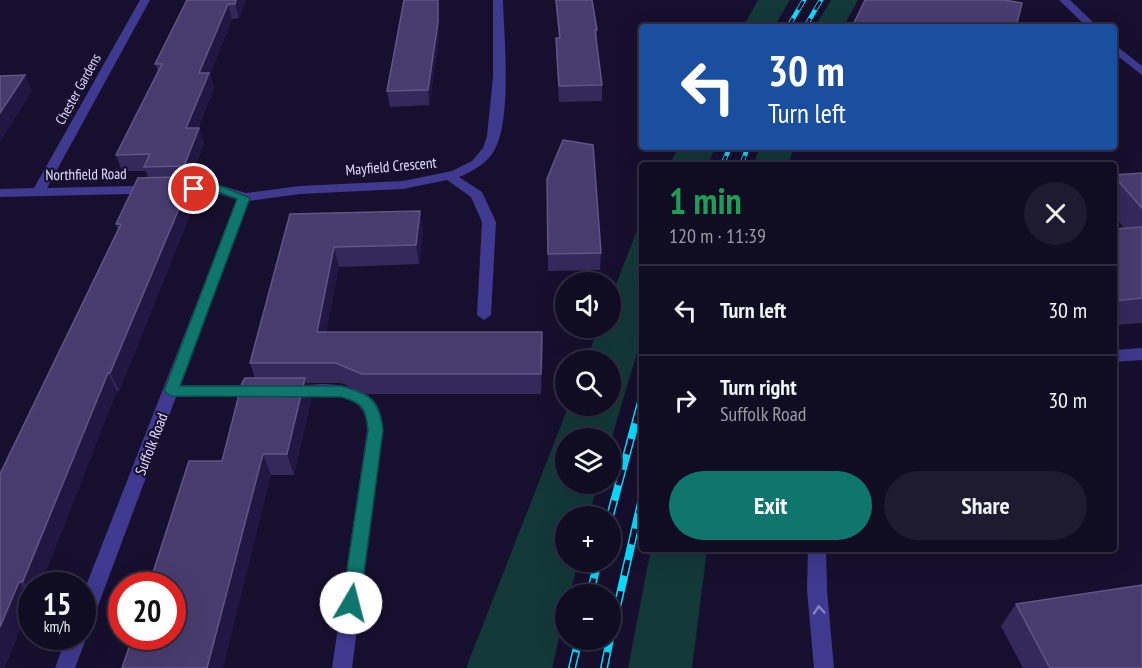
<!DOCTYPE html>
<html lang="en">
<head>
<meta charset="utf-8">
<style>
  body { margin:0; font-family:"PT Sans Narrow",sans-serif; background:#1e1a2f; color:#f1f3f6; height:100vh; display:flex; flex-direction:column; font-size:22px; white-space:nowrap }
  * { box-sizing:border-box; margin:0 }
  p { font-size:20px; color:#9c9ba5 }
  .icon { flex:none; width:33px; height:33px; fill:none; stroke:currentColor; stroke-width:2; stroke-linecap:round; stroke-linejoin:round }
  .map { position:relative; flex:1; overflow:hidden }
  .side { position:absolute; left:639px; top:162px; width:478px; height:390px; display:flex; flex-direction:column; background:#100c22; border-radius:6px; box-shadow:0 6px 24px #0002,0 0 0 2px #302c40 }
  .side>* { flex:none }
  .top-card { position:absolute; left:639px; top:24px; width:478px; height:126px; border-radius:6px; box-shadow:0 6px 24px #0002,0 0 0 2px #302c40; background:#1a4fa0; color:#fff; overflow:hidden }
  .controls { position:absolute; left:555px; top:272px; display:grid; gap:12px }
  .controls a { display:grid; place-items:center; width:66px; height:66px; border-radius:50%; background:#100c22; box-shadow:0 6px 24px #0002,0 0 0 2px #302c40; font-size:30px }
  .speed { position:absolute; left:18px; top:572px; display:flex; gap:12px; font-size:30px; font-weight:700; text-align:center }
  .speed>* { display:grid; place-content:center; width:78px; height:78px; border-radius:50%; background:#100c22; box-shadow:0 6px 24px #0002,0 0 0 2px #302c40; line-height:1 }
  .speed small { font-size:15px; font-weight:400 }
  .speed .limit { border:9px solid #d22; background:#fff; color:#111 }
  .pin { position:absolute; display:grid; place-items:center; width:51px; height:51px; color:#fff; margin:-26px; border:3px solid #fff; border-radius:50%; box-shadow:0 2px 6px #0007 }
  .me { position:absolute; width:66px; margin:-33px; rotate:8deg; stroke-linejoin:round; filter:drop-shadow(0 0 4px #0008) }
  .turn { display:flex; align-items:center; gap:21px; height:126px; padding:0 30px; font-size:27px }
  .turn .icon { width:78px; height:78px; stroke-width:2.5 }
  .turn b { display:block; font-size:42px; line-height:51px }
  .round { display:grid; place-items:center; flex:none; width:63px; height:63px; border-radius:32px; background:#1e1a2f }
  .summary { display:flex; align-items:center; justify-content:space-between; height:102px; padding:0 30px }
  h1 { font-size:36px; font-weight:700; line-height:45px; color:#1e9e55 }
  .primary-button { display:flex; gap:12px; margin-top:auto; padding:12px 30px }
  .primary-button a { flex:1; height:69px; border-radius:36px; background:#0f766e; color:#fff; font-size:24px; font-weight:700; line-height:69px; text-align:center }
  .primary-button a+a { background:#1e1a2f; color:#f1f3f6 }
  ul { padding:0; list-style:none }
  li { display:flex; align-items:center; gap:18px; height:90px; padding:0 30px; border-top:2px solid #302c40 }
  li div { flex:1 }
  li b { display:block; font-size:22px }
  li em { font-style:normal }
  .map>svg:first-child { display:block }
  .green { fill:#133838 }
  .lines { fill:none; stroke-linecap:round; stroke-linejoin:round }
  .minor { fill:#3f398f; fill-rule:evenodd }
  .rail-far1-casing { stroke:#09ddff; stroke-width:4.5 }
  .rail-casing { stroke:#09ddff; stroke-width:8 }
  .rail-far1 { stroke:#16102e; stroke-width:3; stroke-dasharray:10; stroke-linecap:butt }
  .rail { stroke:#16102e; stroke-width:5; stroke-dasharray:16; stroke-linecap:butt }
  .wall { fill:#35295c }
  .shaded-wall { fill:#211742 }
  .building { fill:#483c6e; stroke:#605584; stroke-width:1.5 }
  .oneway { stroke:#8883c1 }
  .route { fill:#0f766e; stroke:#0a4d48; stroke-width:1.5 }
  .labels { text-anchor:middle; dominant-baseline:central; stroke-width:4.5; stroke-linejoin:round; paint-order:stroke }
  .far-street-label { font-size:14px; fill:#e2ddff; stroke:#16102e }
  .street-label { font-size:15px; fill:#e2ddff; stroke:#16102e }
</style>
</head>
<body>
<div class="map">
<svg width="1142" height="668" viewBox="0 0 1142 668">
  <rect width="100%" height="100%" fill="#16102e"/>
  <!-- green -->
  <g class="green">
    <path d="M758 0H790L774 27H743Z"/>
    <path d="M831 0H858L843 27H815Z"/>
    <path d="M679 147H715L708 165H669Z"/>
    <path d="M760 147H794L788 165H753Z"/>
    <path d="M642 217V336L611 440 610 438H566V483H598L589 516H566V561H578L570 594H566L565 612 552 668H466L569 405H610V360H586L599 327H610L611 298Z"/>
    <path d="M651 549H707L692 668H628Z"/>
  </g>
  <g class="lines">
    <!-- minor -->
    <g class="minor">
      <path d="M140 0H150L47 188 216 184 246 193 300 186 403 181 452 171 472 161 483 148 487 136 493 77V0H503C504 38 512 116 495 149 488 163 473 171 459 177L482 192 496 222 491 315 484 320 477 315 482 222 471 197 447 180 403 189 300 194 249 201 180 385H258L264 387 266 391 264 395 258 397H176L92 622 89 628 84 630 87 636 75 668H55L67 636H82V596L237 200 214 192 0 197V189L34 188Z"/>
      <path d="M1059 0H1070L1098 27H1087Z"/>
      <path d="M1114 44 1142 66V75L1114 53Z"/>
      <path d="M1142 348V360L1114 362V350Z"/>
      <path d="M322 384C355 385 383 392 383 430L352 668H332L367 430C367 386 319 396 288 397L282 395 280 391 282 387Z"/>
      <path d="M808 549H826L827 590 834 668H814L807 590Z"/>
    </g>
    <defs>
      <g id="rail-far1">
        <path d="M788 27 804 0"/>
        <path d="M805 27 821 0"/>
        <path d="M722 165 730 147"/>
        <path d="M741 165 748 147"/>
      </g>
      <g id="rail">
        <path d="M610 516 642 398"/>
        <path d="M590 594 598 561"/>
        <path d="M610 638 642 498"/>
        <path d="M572 668 579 639"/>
        <path d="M604 668 610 639"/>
      </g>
    </defs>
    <!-- rail-far1 casing -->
    <use href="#rail-far1" class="rail-far1-casing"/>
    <!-- rail casing -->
    <use href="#rail" class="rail-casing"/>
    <!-- rail-far1 -->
    <use href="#rail-far1" class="rail-far1"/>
    <!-- rail -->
    <use href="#rail" class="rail"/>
  </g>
  <!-- wall -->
  <g class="wall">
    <path d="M187 0H246L239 18 232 19 210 74 214 88 198 128H199L204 144 189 182 180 183 184 195 183 199 189 217 119 391H117L32 585V601L4 668H0V474L118 230 116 224 148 178 146 171H122L116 155 158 71 155 64Z"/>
    <path d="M438 0 439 14V38L429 105 390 107 387 91Z"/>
    <path d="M555 0H592L597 30V45L602 85V101L559 102 556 54V38H559Z"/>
    <path d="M1142 173V323L1114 325V229H1125L1114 216V175Z"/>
    <path d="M547 179 601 253 600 270 548 271Z"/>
    <path d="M420 211 423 231 419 264 339 267 326 332H542L543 352 541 394H367L341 383H306L311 399 294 475H271L222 461 255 378 250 363 290 214Z"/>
    <path d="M1016 604 1142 668H1023L1001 626Z"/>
  </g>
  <!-- shaded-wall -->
  <g class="shaded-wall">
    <path d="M236 0H246L239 18 235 4Z"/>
    <path d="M438 0 439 14V38L429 105 428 90Z"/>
    <path d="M228 4 232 19 210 74 214 88 191 144 186 128 199 73Z"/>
    <path d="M25 75 32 91 0 142V113Z"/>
    <path d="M199 128 204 144 189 182 184 166Z"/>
    <path d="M178 177 184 195 183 199 189 217 119 391 110 373 169 199Z"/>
    <path d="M420 211 423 231 419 264 416 245Z"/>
    <path d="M334 247 339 267 322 352 317 332Z"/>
    <path d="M542 332 543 352 541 394V374Z"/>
    <path d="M108 373 117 391 41 585H32V592L23 581Z"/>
    <path d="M305 378 311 399 294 475 287 454Z"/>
    <path d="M263 454 271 475 223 668H207Z"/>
    <path d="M19 582 32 597V601L4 668H0V627Z"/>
  </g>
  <!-- building -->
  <g class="building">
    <path d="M187 0H236L235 4H228L199 73H209L186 128H199L184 166 144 167 150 154 116 155 162 64H155Z"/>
    <path d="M404 0H438V22L428 90 387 91Z"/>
    <path d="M556 0H592L597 30H595L602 85 559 86 556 38H560Z"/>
    <path d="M865 0H1004L1022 3 1016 27H852Z"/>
    <path d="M25 75 0 113V76Z"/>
    <path d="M563 140 593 145 601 253 548 254 547 179Z"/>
    <path d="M1142 173V208L1114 176V175Z"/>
    <path d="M178 177 169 199H183L110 373H108L23 581 19 582 0 627V474L121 224H116L138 178Z"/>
    <path d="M420 211 416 245 334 247 317 332H542L541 374H362L336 363H250L290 214Z"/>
    <path d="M1142 227V298L1114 301V229Z"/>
    <path d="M245 378H305L287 454H263L207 668H122L133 636H172V585H149L189 461H222L242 383Z"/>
    <path d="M1142 585V668H1050L1016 604Z"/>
  </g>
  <!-- one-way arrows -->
  <defs><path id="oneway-chevron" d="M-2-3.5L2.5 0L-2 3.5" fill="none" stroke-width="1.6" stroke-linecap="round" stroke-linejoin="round" transform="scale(1.5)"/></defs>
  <use class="oneway" href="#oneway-chevron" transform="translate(819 610) rotate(-95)"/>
  <!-- route -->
  <path class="route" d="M216 184 250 198 180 386H341C370 394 379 399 383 430L360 603 357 609 351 611 345 609 342 603 368 430C366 408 363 403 341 397L171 396 164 391 237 199 215 191 194 192 188 189 194 185Z"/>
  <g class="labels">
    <!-- far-street labels -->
    <g class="far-street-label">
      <text transform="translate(78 89) rotate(-61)">Chester Gardens</text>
    </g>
    <!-- street labels -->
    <g class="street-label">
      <text transform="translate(391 166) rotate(-5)">Mayfield Crescent</text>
      <text transform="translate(86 174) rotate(-1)">Northfield Road</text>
      <text transform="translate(151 444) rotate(-69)">Suffolk Road</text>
    </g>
  </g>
</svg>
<div class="controls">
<a><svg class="icon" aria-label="sound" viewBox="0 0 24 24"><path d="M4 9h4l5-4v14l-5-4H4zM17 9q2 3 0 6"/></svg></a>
<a><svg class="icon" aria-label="search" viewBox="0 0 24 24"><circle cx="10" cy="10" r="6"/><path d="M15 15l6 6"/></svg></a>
<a><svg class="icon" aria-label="layers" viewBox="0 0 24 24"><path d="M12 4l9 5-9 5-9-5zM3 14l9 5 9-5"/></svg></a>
<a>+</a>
<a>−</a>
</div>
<div class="speed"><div>15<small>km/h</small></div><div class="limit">20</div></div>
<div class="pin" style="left:194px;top:189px;background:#d93025"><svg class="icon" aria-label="arrive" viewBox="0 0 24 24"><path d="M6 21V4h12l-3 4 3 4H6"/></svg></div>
<svg class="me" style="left:351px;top:603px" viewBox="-20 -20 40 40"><circle r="19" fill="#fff"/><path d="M0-13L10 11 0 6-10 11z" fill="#0f766e"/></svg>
<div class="top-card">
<div class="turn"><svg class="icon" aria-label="left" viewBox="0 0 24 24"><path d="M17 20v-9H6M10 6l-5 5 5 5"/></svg><div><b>30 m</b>Turn left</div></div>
</div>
<section class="side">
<div class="summary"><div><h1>1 min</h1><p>120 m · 11:39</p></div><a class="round"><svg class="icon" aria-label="close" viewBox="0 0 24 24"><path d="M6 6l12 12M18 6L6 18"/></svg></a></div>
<ul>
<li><svg class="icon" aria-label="left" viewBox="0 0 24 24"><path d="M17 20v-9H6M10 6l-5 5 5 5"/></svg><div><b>Turn left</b></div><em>30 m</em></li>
<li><svg class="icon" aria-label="right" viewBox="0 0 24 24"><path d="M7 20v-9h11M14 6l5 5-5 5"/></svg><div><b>Turn right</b><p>Suffolk Road</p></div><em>30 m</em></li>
</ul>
<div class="primary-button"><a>Exit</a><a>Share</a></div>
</section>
</div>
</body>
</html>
